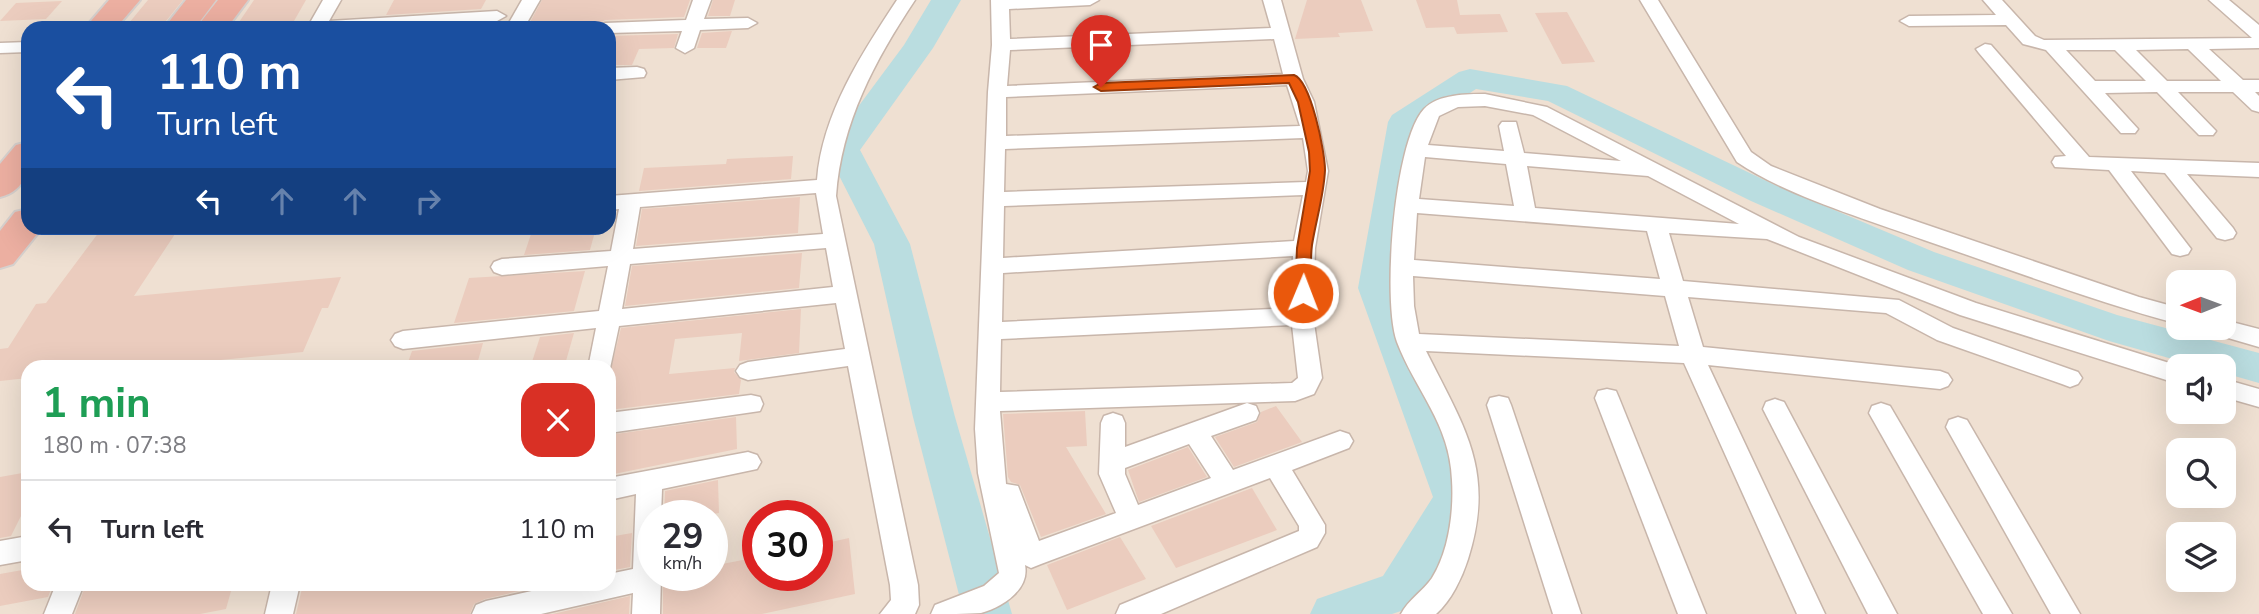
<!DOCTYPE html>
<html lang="en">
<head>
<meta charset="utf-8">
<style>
  body { margin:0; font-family:"Nunito Sans",sans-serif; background:#f2f2f3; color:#2b2b33; height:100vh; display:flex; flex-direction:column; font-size:26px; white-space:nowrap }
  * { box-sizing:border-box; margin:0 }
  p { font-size:23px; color:#7c7c81 }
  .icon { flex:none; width:38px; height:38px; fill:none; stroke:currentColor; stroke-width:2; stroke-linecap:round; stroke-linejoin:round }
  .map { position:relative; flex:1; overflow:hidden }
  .side { position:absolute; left:21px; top:360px; width:595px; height:231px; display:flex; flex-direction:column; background:#fff; border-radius:21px; box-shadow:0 7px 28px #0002 }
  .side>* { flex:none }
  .guide { position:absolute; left:21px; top:21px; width:595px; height:214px; border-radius:21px; box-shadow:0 7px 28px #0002; background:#1a4fa0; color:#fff; overflow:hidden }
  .needle { width:46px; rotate:269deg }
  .fabs { position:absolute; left:2166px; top:270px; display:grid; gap:14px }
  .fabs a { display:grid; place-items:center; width:70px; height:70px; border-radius:14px; background:#fff; box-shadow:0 7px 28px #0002; font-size:35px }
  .speed { position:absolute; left:637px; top:500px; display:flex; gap:14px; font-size:35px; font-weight:700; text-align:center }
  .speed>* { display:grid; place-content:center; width:91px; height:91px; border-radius:50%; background:#fff; box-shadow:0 7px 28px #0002; line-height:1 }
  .speed small { font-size:18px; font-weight:400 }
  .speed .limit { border:10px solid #d22; background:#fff; color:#111 }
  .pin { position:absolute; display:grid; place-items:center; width:60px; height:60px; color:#fff; margin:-72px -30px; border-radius:50% 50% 50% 0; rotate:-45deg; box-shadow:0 0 7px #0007 }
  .pin .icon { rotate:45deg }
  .me { position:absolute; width:77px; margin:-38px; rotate:1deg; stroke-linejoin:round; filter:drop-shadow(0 0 5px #0008) }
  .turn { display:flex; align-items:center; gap:24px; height:147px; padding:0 21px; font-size:32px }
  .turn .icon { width:91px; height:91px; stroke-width:2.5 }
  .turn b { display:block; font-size:49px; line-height:60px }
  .lanes { display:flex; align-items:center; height:66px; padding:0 21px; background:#0003; justify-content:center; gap:35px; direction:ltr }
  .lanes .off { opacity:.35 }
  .round { display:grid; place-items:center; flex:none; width:74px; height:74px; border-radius:21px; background:#f2f2f3 }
  .summary { display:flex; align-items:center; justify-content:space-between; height:119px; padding:0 21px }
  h1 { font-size:42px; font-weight:700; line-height:52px; color:#1e9e55 }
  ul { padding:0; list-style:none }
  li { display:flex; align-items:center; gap:21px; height:98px; padding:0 21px; border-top:2px solid #e1e1e2 }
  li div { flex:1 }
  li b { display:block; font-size:26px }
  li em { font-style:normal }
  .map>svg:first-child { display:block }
  .residential { fill:#efe0d2; fill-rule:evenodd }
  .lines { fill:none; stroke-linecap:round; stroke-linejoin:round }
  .river { fill:#badde0; fill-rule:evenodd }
  .building { fill:#ebccbe }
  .street-casing { stroke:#c8b6ab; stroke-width:3 }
  .highway-casing { stroke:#d6d0cd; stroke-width:4 }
  .street { fill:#fff; fill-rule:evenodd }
  .highway { fill:#ecafa1; fill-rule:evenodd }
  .route { fill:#ea580c; stroke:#983908; stroke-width:2 }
</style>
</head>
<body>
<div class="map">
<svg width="2259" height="614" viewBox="0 0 2259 614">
  <rect width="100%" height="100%" fill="#f9efe3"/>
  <!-- residential -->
  <path class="residential" d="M0 0H2259V614H0ZM28 28H609V228H28ZM2179 282H2224V327H2179ZM2179 366H2224V411H2179ZM28 368H609V584H28ZM2179 450H2224V495H2179ZM653 516H712V576H653ZM758 516H817V576H758ZM2179 534H2224V579H2179Z"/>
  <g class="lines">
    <!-- river -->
    <g class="river">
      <path d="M931 0H961L933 48 860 150 910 244 955 417 1012 614H964L913 417 874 244 826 150 904 45Z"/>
      <path d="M1470 69 1567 86 1775 185 1934 252 2117 315 2259 353V383L2224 373V366H2197L2109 341 1908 270 1751 201 1548 101 1476 89 1420 126 1396 288 1478 499 1416 606 1392 614H1310L1317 599 1383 576 1433 497 1358 288 1388 122 1392 115 1459 72Z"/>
    </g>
  </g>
  <!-- building -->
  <g class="building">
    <path d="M148 0H183L166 21 129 23Z"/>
    <path d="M254 0H306L290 28H235Z"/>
    <path d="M394 0H486L481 9 386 15Z"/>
    <path d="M542 0H690L684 17 605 20 595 26H528Z"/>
    <path d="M713 0H735L730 16H708Z"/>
    <path d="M1307 0H1361L1373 31 1338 33 1340 37 1295 39Z"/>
    <path d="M1416 0H1457L1460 15 1500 14 1508 32 1457 34 1454 27 1426 28Z"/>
    <path d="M62 1 46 19 0 21 16 3Z"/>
    <path d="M1567 12 1595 62 1562 64 1535 13Z"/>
    <path d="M732 31 726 48H697L702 33Z"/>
    <path d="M678 34 674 48 639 49 632 65H609V36Z"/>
    <path d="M793 156 791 179 639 191 644 168 726 164 727 159Z"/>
    <path d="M800 197 798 233 636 246 642 209Z"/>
    <path d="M102 228H179L134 296 341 277 328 308H322L303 352 139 368H28V378L0 381V349L8 348 36 304 46 303Z"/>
    <path d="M533 228H596L590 250 524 255Z"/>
    <path d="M802 253 799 288 625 306 632 266Z"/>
    <path d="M585 271 574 311 454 323 469 278Z"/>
    <path d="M801 309 799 353 739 361 742 333 675 339 669 374 735 368 734 372 741 380 739 394 609 410V376L621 328Z"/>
    <path d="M574 333 564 368H530L540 337Z"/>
    <path d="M483 343 476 368H406L412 351Z"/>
    <path d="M1276 406 1302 442 1234 467 1215 437 1257 422 1261 412Z"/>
    <path d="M1085 411 1087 446 1066 447 1106 514 1041 537 1020 485 1011 482 1008 477 1003 414Z"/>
    <path d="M736 417 737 449 609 475V435Z"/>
    <path d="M1188 447 1207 477 1139 502 1128 470Z"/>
    <path d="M28 472V502L11 536 0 538V477Z"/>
    <path d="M718 480 719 513 702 516H664L665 491Z"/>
    <path d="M1252 488 1277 530 1176 568 1151 526Z"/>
    <path d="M632 533 630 567 609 571V537Z"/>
    <path d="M1120 537 1146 579 1067 610 1047 565Z"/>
    <path d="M849 538 855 594 762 614H663V576H712V566L758 557V576H817V545Z"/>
    <path d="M28 569V584H53L48 597 0 606V574Z"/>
    <path d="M86 584H233L226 609 200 614H75Z"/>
    <path d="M303 584H549L485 599 474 604 470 614H296Z"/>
    <path d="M630 596 629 614H553Z"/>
  </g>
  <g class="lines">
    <defs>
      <g id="street">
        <path d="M323 0H341L329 21 497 11 506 16 497 21 388 28H307Z"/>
        <path d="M522 0H540L524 28H506Z"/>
        <path d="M693 0H711L704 19 748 18 757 23 748 28 700 30 694 48 685 53 676 48 682 31 609 33V28H596L605 23 686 20Z"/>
        <path d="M897 0H915C875 60 841 123 836 196L918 585 919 605 915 614H880L891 600 890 585 848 366 748 380 740 377 736 371 740 365 748 362 845 349 836 303 619 326 609 373V368H588L596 328 403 349 395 346 391 340 395 334 403 331 599 311 608 266 502 275 494 272 491 267 494 262 502 259 611 251 619 209 609 210V196L817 180C822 114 862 53 897 0ZM816 193 823 234 633 249 640 207ZM826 248 833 287 622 309 630 264Z"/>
        <path d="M991 0H1099L1090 5 1009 9 1010 39 1271 28 1263 0H1281L1303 79 1314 102 1328 171 1315 248 1313 316 1322 378 1314 394 1295 401 1000 411 1006 484 1018 486 1039 541 1116 513 1099 474 1101 423 1104 416 1113 413 1122 416 1125 423V447L1247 403 1256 406 1259 413 1256 420 1211 436 1233 470 1340 431 1349 434 1353 441 1349 448 1292 470 1325 525V533L1317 547 1161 614H1116L1120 605 1299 531V526L1270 478 1041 564 1031 568 1025 565C1030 590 1001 608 981 613 966 614 946 614 931 614L935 605 984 586 999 573 978 473 975 429 988 92 992 45ZM1274 39 1283 74 1007 86 1010 50ZM1287 85 1300 126 1006 136V97ZM1303 138 1308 171 1306 182 1004 192 1005 149ZM1303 195 1294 241 1003 258 1004 206ZM1293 256 1291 308 1002 322 1003 273ZM1292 325 1298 378 1292 383 1000 392 1001 339ZM1189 444 1211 478 1138 505 1125 474V468Z"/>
        <path d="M1640 0H1658L1751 152 1771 166 1880 209 2139 297 2179 308V324C2093 301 2009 269 1924 240 1868 220 1785 195 1737 162Z"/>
        <path d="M1983 0H2002L2035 36 2044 40 2252 38 2209 0H2229L2259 25V48L2209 49 2243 80H2259V92H2255L2259 96V112L2252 110 2233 92H2178L2216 131 2213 135H2199L2157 92 2105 93 2138 129 2135 133H2121L2046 50 2023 44 2006 25 1909 26 1900 21 1909 16 1996 15ZM2188 49 2221 81H2167L2136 50ZM2066 50H2115L2146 81H2095Z"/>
        <path d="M28 42V52L0 53V43Z"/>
        <path d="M1985 44 1991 45 2089 157 2259 163V177L2187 174 2233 228 2236 233 2233 238 2225 240 2217 238 2165 173 2131 171 2191 249 2188 254 2180 256 2172 254 2109 170 2055 167 2052 162 2055 157 2066 156 1979 53 1976 49Z"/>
        <path d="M637 67 644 69 646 73 644 77 609 80V68Z"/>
        <path d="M1485 94 1547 107 1799 237 1976 303 2179 366V384L1960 315 1767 239 1669 233 1683 281 1899 300 1953 328 2078 372 2082 378 2078 384 2070 387 2062 384 1937 340 1886 313 1688 297 1703 347 1940 371 1948 374 1952 380 1948 386 1940 389 1708 365 1825 614H1797L1684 363 1426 351C1464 427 1496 471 1468 559 1462 578 1451 601 1436 614H1401C1408 600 1423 591 1432 578 1449 551 1454 511 1452 480 1450 423 1415 390 1397 342 1382 301 1394 141 1424 109 1438 94 1467 94 1485 94ZM1485 106 1533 115 1621 161 1524 153 1516 122H1502L1499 126 1504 151 1428 145 1439 116 1458 107ZM1425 157 1506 164 1514 206 1419 199ZM1527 166 1648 176 1739 224 1535 208ZM1417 213 1647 231 1660 279 1414 260ZM1413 276 1665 296 1679 346 1419 334 1414 306Z"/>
        <path d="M2224 320 2259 329V347L2211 333 2208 327H2224Z"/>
        <path d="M2224 379 2259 389V407L2224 397Z"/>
        <path d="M1607 389 1616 391 1619 398 1706 614H1678L1595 398 1598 391Z"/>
        <path d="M751 395 760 397 763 404 760 411 609 433V413Z"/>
        <path d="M1499 396 1508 398 1511 405 1581 614H1553L1487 405 1490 398Z"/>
        <path d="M1775 399 1784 402 1897 614H1868L1763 409 1766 402Z"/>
        <path d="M1881 403 1890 406 2012 614H1983L1869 413 1872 406Z"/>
        <path d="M1958 417 1967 420 2080 614H2051L1946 427 1949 420Z"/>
        <path d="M748 452 757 455 761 462 757 469 662 489 661 516H653V576H661L660 614H632L633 593 541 614H472L476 605 486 601 563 584H609V574L633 569 636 494 609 500V478Z"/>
        <path d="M28 536V560L0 565V541Z"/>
        <path d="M56 584H84L72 614H44Z"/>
        <path d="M272 584H300L293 614H265Z"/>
      </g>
      <g id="highway">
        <path d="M109 0H140L116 28H85Z"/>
        <path d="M186 0H216L195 28H164Z"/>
        <path d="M218 0H248L227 28H196Z"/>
        <path d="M28 142C28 168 28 190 0 197V164L16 145Z"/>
        <path d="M28 209V228H42L13 264 0 268V231L15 212Z"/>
      </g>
    </defs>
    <!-- street casing -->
    <use href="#street" class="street-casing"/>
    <!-- highway casing -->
    <use href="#highway" class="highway-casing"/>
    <!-- street -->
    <use href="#street" class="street"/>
    <!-- highway -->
    <use href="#highway" class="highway"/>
  </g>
  <!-- route -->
  <path class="route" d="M1294 75C1311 81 1325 152 1325 170 1324 195 1316 220 1312 245 1310 261 1311 277 1311 293L1303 299 1295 293 1297 248 1310 171 1309 152 1298 102 1289 83 1101 91 1094 87 1101 83Z"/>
</svg>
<div class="fabs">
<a><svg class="needle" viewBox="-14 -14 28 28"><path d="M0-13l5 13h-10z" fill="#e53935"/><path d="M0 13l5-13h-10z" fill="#7c7c81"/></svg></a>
<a><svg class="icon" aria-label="sound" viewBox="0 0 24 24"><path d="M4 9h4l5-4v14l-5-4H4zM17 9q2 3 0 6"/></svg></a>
<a><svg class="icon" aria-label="search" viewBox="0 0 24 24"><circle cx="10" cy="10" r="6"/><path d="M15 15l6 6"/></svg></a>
<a><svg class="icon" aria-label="layers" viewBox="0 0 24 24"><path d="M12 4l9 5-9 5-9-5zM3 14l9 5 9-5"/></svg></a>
</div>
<div class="speed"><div>29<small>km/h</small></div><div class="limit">30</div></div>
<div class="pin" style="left:1101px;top:87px;background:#d93025"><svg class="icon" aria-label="arrive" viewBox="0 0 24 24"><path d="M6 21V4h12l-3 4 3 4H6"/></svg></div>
<svg class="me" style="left:1303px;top:293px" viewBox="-20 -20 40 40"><circle r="17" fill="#ea580c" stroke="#fff" stroke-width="3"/><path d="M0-11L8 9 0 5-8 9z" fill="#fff"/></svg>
<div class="guide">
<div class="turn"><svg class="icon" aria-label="left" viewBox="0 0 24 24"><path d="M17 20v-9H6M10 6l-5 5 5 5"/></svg><div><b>110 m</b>Turn left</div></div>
<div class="lanes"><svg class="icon" aria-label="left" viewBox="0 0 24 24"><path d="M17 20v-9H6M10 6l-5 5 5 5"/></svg><svg class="icon off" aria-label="ahead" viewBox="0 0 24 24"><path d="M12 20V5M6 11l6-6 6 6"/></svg><svg class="icon off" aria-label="ahead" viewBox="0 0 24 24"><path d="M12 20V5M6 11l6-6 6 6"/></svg><svg class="icon off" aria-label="right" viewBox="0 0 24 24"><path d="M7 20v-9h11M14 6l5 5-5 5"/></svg></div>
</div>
<section class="side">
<div class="summary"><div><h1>1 min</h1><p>180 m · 07:38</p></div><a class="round" style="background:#d93025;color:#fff"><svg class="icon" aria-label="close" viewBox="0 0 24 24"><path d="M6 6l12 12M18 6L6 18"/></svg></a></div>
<ul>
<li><svg class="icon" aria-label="left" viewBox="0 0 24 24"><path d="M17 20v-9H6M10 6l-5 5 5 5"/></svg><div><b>Turn left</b></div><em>110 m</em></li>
</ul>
</section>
</div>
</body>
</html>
